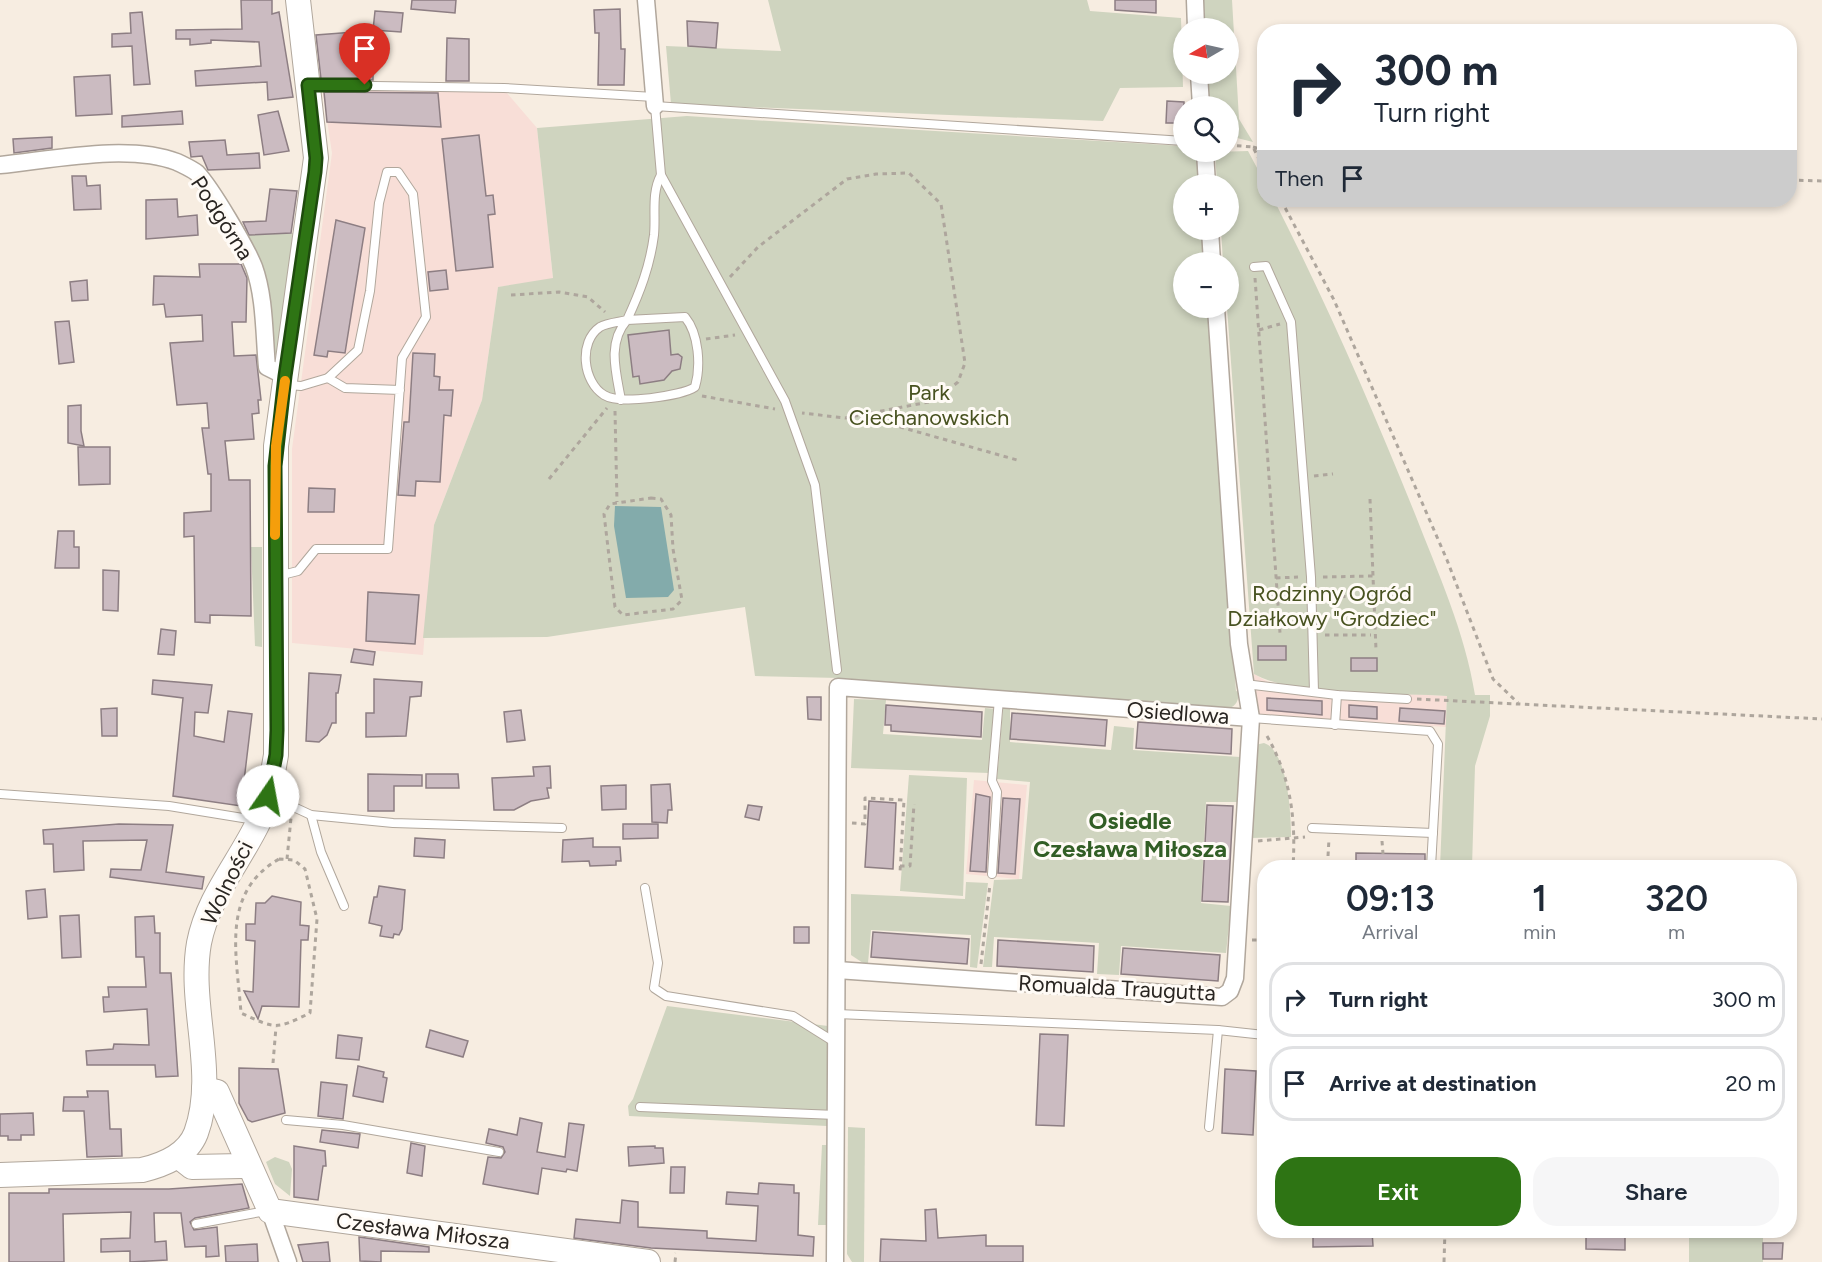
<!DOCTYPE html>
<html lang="en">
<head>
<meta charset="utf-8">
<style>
  body { margin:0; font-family:Figtree,sans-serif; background:#f6f6f7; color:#1f2937; height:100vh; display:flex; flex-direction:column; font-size:22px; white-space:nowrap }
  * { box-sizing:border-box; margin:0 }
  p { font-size:20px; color:#747a83 }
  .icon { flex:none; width:33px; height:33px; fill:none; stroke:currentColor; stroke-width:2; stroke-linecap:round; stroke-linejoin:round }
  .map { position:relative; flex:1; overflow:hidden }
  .panel { position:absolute; left:1257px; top:860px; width:540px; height:378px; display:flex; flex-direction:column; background:#fff; border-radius:24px; box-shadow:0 3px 9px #0003 }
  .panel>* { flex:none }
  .top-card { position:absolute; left:1257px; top:24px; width:540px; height:183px; border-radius:24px; box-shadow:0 3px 9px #0003; background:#fff; color:#1f2937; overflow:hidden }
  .needle { width:39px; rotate:261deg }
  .fabs { position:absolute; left:1173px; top:18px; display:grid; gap:12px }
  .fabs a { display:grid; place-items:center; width:66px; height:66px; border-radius:50%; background:#fff; box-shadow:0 3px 9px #0003; font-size:30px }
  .pin { position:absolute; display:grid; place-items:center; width:51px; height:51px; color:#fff; margin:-62px -26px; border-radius:50% 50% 50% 0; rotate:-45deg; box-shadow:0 0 6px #0007 }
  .pin .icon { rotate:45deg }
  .me { position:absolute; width:66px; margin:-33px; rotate:12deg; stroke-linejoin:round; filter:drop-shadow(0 0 4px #0008) }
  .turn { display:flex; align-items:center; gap:21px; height:126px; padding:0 18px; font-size:27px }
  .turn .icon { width:78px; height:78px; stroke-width:2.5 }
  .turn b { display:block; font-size:42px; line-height:51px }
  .then { display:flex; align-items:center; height:57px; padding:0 18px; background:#0003; gap:12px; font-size:22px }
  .eta { display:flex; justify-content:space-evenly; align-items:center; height:102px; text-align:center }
  .eta b { font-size:36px; font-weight:600; line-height:42px }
  .primary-button { display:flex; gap:12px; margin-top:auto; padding:12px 18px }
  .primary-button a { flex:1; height:69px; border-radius:24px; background:#2e7414; color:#fff; font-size:24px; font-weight:600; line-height:69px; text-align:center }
  .primary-button a+a { background:#f6f6f7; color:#1f2937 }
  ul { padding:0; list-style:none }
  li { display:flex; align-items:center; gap:18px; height:75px; margin:0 12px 9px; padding:0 6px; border:3px solid #e0e1e3; border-radius:24px }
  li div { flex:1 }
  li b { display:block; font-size:22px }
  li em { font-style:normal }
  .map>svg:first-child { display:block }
  .industrial { fill:#f8ded7 }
  .green { fill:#cfd4bf }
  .water { fill:#83abab }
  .building { fill:#cbbbc1; stroke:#8d7e83; stroke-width:1.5 }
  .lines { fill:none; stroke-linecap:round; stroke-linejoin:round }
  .lane-casing { stroke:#b1a79c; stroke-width:10 }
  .street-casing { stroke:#b1a79c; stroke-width:19 }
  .secondary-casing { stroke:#b1a79c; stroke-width:26 }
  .path { stroke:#aea69d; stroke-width:3; stroke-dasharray:4.5 4.5; stroke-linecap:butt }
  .lane { stroke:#fff; stroke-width:8 }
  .street { stroke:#fff; stroke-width:16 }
  .secondary { stroke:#fff; stroke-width:24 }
  .route-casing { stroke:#1e4b0d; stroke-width:15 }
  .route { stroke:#2e7414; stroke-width:10 }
  .slow { stroke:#f59e0b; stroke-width:10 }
  .labels { text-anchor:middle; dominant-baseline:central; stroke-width:6; stroke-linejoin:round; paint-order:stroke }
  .street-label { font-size:22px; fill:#292521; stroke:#fffbf6 }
  .park-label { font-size:22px; fill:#485220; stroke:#fffbf6 }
  .neighbourhood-label { font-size:24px; font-weight:bold; fill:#325e25; stroke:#fffbf6 }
</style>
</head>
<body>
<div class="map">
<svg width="1822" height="1262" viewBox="0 0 1822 1262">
  <rect width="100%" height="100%" fill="#f7ede1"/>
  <!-- industrial -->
  <g class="industrial">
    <path d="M322 87 507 93 537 128 553 279 498 287 482 400 434 525 423 655 292 643V449L332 153Z"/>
    <path d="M1254 674 1268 682 1307 689 1447 696 1446 727 1256 714Z"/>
    <path d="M974 780 1027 785 1019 879 966 874Z"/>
  </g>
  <!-- green -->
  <g class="green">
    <path d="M768 0H1087L1090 11 1181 18 1183 87 1120 88 1103 121 671 104 666 46 781 51Z"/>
    <path d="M1201 0H1232L1239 119 1253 142 1229 136 1228 106H1207L1205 74H1228V28H1203Z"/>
    <path d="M687 116 1183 146 1184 152H1196L1198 184H1184V230H1202L1204 262H1184V308H1207L1236 691 1239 692C1238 701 1237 705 1228 709L839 678 755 676 745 607 547 637 423 638 434 525 482 400 498 287 553 278 537 128Z"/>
    <path d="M1248 151 1264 181V200H1274C1326 302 1372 407 1415 514 1438 573 1465 632 1475 695H1490V716L1475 766 1472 867H1440L1447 696C1398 693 1294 697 1254 674L1227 308 1228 262H1223L1221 230H1228V184H1217L1215 152Z"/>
    <path d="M293 233 277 355 273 354 245 235Z"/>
    <path d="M251 547H262V647L255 646Z"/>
    <path d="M854 699 886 700 883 734 982 740 985 708 996 709 989 773 851 768Z"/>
    <path d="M1003 708H1010V742L1111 750 1114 726 1134 728 1133 750 1240 757 1238 802H1206L1201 903 1231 906 1226 953 1121 946 1119 975 1097 974 1099 943 994 937 992 967H983L994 880 1022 879 1030 782 997 779Z"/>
    <path d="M1264 743C1288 751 1291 815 1291 837L1250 838 1255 745Z"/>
    <path d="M909 775 967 778 963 896 900 891Z"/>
    <path d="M966 882 988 883 977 968 970 967 971 935 871 930 868 963H863L851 955V894L965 899Z"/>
    <path d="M667 1006 828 1026 827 1126 629 1116 628 1106 633 1099Z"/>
    <path d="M848 1127 865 1128 864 1262H852L847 1254Z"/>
    <path d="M822 1145H829L827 1225H818Z"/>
    <path d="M275 1157 289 1162 292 1169 290 1196 275 1184 266 1162Z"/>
    <rect x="1689" y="1230" width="74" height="32"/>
  </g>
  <!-- water -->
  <path class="water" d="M615 506 661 507 674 590 668 597 626 598 614 526Z"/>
  <!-- building -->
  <g class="building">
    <path d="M241 0H272V14L279 12 293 97 268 100 267 82 196 86 195 71 261 66 259 42 211 40V43L190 45V39H176V30L242 29Z"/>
    <path d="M412 0H456L455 13 411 9Z"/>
    <path d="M1115 0H1156V13L1115 10Z"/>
    <path d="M620 9 621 49H625L624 85H598L599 33H595L594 10Z"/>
    <path d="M375 11 403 13 401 32 373 30Z"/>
    <path d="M142 12 150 84 134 85 132 46 112 47V34L131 33 130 13Z"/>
    <path d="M687 21 718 23 716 48 688 46Z"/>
    <path d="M354 32 352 71 373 72V80L321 79 316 35Z"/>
    <path d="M447 38 469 39V81H446Z"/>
    <path d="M110 75 112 114 76 116 74 77Z"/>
    <path d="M324 92 438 93 441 127 327 122Z"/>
    <path d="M1167 101 1184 102V123H1166Z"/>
    <path d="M182 111 183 124 122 127V116Z"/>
    <path d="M278 111 289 151 264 155 258 115Z"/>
    <path d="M479 135 486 196 493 195 495 214 488 215 493 267 456 271 442 139Z"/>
    <path d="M52 137V148L14 153 13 139Z"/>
    <path d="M225 140 227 155 259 153 260 168 208 170 202 156 191 157 189 142Z"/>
    <path d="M72 176H86L87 186 100 185 101 209 74 210Z"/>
    <path d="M270 189 297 191 291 233 249 235 243 222 266 221Z"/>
    <path d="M177 199 178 217 197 215 198 235 146 239V200Z"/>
    <path d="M336 220 365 228 345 353 328 351 327 357 314 355Z"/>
    <path d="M199 264H241L247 278 246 322H232L234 356 256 355 261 400H258L259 413 252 414 254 439 225 441 229 480H250L251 616 210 615V623L195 622 194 536 184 537V513L211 511V474H208L202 428H209L207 403 177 405 170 343 203 341 202 315 166 317 164 304 153 305 154 276 200 277Z"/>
    <path d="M446 270 448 289 430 291 428 272Z"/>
    <path d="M87 280 88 300 72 301 70 282Z"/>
    <path d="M69 321 74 362 59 364 55 322Z"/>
    <path d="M669 330 671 355 678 354 682 357 680 369 672 371 664 380 640 384 639 376 633 377 628 335Z"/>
    <path d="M413 353 435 354 434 376 440 377 439 390H453L451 416 444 415 440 482 416 481 415 496 398 495 404 422H409Z"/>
    <path d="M81 405V431L84 446 68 443V406Z"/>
    <path d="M78 447H110V484L79 485Z"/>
    <path d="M309 488 335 489 334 512H308Z"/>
    <path d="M58 531H74V547H79V568H55Z"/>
    <path d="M103 570 119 571 118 611 103 610Z"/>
    <path d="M368 592 419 595 415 644 366 641Z"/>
    <path d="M161 629 176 631 174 655 158 654Z"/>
    <rect x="1258" y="646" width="28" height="14"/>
    <path d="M354 649 375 652 373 665 351 662Z"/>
    <rect x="1351" y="658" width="26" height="13"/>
    <path d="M309 673 341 675 338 693H336V723H332L327 735 319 742 306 741Z"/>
    <path d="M374 679 422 682 421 696 410 697 406 736 366 737V713H374Z"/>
    <path d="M153 680 212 685 208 713 195 712 194 736 224 742 228 711 252 714 241 806 173 796 183 698 152 694Z"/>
    <path d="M807 697H821V720L808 719Z"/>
    <path d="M1267 698 1322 701V715L1267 710Z"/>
    <path d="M886 705 982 712 981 737 891 731V725H885Z"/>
    <path d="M1349 705 1377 707V719L1349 717Z"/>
    <path d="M117 708V736H102L101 709Z"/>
    <path d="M1400 708 1445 711 1444 724 1399 721Z"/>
    <path d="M521 710 525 740 507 742 504 712Z"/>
    <path d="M1012 713 1107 720 1105 746 1010 739Z"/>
    <path d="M1138 722 1232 729 1231 754 1136 748Z"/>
    <path d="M550 766 551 788H547L549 798 531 801 514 810H494L492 778 534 776 533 767Z"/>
    <path d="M368 774 422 775V786H394V811H368Z"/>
    <path d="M426 774H458L459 788H426Z"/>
    <path d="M670 784 672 810H668L667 823 652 822 651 785Z"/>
    <path d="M626 785V809L602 810 601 786Z"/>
    <path d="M976 794 990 797 986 872 970 871Z"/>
    <path d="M1003 798 1020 799 1015 874 998 873Z"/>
    <path d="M869 801 896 803 893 869 865 867Z"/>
    <path d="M748 805 762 807 759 820 745 817Z"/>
    <path d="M1207 805 1233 806 1228 902 1202 901Z"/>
    <path d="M119 824 173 825 166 872 204 877 202 889 110 877 111 869 141 870 147 840 83 841 84 870 54 872 53 844H44L43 830Z"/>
    <path d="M623 824H658V838L623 839Z"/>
    <path d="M415 838 445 840 444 858 414 856Z"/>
    <path d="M593 838V847H620L621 861H616V865L590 866 589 861 562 862 563 840Z"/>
    <path d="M1356 853 1425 854V867H1356Z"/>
    <path d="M379 886 405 890 402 929 399 935 394 934 393 938 380 936 382 926 369 923 374 897H377Z"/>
    <path d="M45 889 47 917 28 919 26 891Z"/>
    <path d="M272 896 301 902 300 925 309 926 308 940H301L299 1007 262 1006 258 1019 244 991 253 992 255 941 246 940V924H255L256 903H265Z"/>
    <path d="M79 915 81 957 62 958 60 916Z"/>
    <path d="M154 916 155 933H160V973H171L178 1076 156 1077 155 1065H87L86 1051 113 1049 114 1044 149 1045 147 1009 104 1012 103 997H109L108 987H146L144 957H136L135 917Z"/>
    <rect x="794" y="927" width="15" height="16"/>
    <path d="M873 932 969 939 967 964 871 957Z"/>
    <path d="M998 940 1094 946 1093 972 997 966Z"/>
    <path d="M1123 948 1220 955 1218 981 1121 974Z"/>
    <path d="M430 1030 468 1041 463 1057 426 1047Z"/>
    <path d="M1040 1034 1068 1035 1064 1126 1036 1125Z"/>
    <path d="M338 1035 362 1038 359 1060 336 1058Z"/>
    <path d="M358 1066 384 1072 383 1077 387 1078 383 1102 353 1096Z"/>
    <path d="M239 1068 278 1069 285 1113 252 1122 248 1120 239 1103Z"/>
    <path d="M1225 1069 1256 1071 1253 1135 1222 1133Z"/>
    <path d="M321 1082 347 1085 343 1119 318 1116Z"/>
    <path d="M87 1091H108L110 1129H121L122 1156 87 1157 84 1111H63L64 1097H88Z"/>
    <path d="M33 1113 34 1135H21V1140H8V1136H0V1114Z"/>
    <path d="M520 1118 542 1123 537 1152 565 1157 569 1123 584 1125 577 1171 567 1169 566 1172 542 1168 538 1194 483 1184 488 1157 501 1158 505 1152 503 1147 486 1143 489 1129 517 1135Z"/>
    <path d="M322 1130 360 1134 358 1148 320 1142Z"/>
    <path d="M411 1143 425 1146 422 1176 407 1173Z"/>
    <path d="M294 1146 325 1151 326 1166H323L318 1200 294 1197Z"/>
    <path d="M655 1146V1148H663L664 1163 629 1166 628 1147Z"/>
    <path d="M671 1167H685L684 1193H670Z"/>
    <path d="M759 1183 794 1185V1193H799L798 1235 814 1237 813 1256 651 1248 574 1238 576 1219 620 1223 622 1200 638 1202V1227L707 1231V1238L756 1241 758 1206 726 1204 727 1192 758 1194Z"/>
    <path d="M242 1184 249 1208 195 1218 190 1222 194 1230 217 1227 219 1256 206 1257V1246L185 1247 181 1213H154L155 1242 166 1241 167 1260 130 1262V1251L101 1252V1239L130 1238 131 1212 63 1214 64 1262H9V1193H49V1189H169Z"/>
    <path d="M936 1209 938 1238 986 1235V1246H1023V1262H880L881 1239 926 1241 925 1210Z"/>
    <path d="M1313 1230 1372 1231 1373 1246 1313 1247Z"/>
    <path d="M1586 1234 1625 1236V1250L1586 1249Z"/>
    <path d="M359 1237 429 1247V1252L381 1251V1262L360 1261Z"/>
    <path d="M328 1242 330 1262H303L298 1245Z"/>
    <path d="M1763 1243H1783L1782 1259H1763Z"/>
    <path d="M257 1244 258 1262H226L225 1246Z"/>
  </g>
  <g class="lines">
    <defs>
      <g id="lane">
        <path d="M310 85 504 88 654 97"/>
        <path d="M661 175 785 401 815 485 837 670"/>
        <path d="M1254 267 1266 266 1291 322 1311 577 1314 692"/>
        <path d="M288 385 301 386 328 378"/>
        <path d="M621 400C616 372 607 343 627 320L685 317C699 334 701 366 695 387 681 396 620 405 604 395 583 382 578 342 600 327 607 323 619 322 627 320 640 292 650 266 654 235 656 215 651 193 661 175L655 106 1184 141"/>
        <path d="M278 576 298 571 316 549H388L402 358 426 317 413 194 398 172H387L379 203 370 291 358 350 328 378 345 388 400 390"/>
        <path d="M1245 684 1337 695 1407 699"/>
        <path d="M1251 718 1430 731 1438 744 1431 867"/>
        <path d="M1335 725 1337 695"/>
        <path d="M0 794 169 806 255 820"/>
        <path d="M270 796 311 815 393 823 562 828"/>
        <path d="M311 815 321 852 344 906"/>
        <path d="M1312 828 1433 833"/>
        <path d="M992 874 997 792 992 781 999 699"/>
        <path d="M645 888 658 963 654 988 666 996 793 1016 836 1043"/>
        <path d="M837 1014 1218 1030 1264 1035"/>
        <path d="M640 1107 836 1115"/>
        <path d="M286 1120 343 1125 499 1152"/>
        <path d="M1209 1127 1218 1030"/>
        <path d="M196 1224 266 1211"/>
      </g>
      <g id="street">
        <path d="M646 0 655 106"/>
        <path d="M1195 0 1196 28"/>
        <path d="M1199 74 1201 106"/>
        <path d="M1205 152 1207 184"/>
        <path d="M0 165C51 160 128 143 177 162 183 165 192 169 197 173 212 189 246 247 254 267 265 297 264 335 267 367L285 376"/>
        <path d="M1210 230 1212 262"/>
        <path d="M837 970 1222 997 1230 991 1235 978 1251 718 1239 644 1216 308"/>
        <path d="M270 1211 288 1262"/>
        <path d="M835 1262 838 687 1251 718"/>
      </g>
      <g id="secondary">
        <path d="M204 1089 217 1092 270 1211 648 1262"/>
        <path d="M178 1156 192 1167 242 1166 248 1163"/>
        <path d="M0 1175 142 1170C163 1165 187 1156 196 1133 218 1073 188 1006 199 943 208 897 239 863 259 821 269 800 272 777 276 755V446L316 158 298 0"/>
      </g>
    </defs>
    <!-- lane casing -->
    <use href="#lane" class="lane-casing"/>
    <!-- street casing -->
    <use href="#street" class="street-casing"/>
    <!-- secondary casing -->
    <use href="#secondary" class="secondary-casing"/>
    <!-- path -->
    <g class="path">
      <path d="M1228 145 1253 147 1264 169"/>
      <path d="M1253 147 1264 150"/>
      <path d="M1790 180 1822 181"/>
      <path d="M1281 200 1334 300 1447 560 1493 679 1518 703"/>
      <path d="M730 277 758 247 847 179 876 174 909 173 941 204 965 363 958 382 934 401 845 418 802 413"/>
      <path d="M1255 278 1280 633"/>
      <path d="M511 295 559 292 588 297 605 312"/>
      <path d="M1259 330 1280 324"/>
      <path d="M706 339 735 335"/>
      <path d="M702 396 775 409"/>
      <path d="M615 411 617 502"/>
      <path d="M865 417 1017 460"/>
      <path d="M1314 476 1333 474"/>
      <path d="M549 479 607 408"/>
      <path d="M651 498 661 499 671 515 673 549 682 600 673 609 623 615 615 607 604 514 610 504Z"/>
      <path d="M1370 499 1373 576"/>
      <path d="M1323 577 1373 576 1376 650"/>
      <path d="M1276 578 1298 577"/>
      <path d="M1323 597 1373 596"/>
      <path d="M1325 635H1371"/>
      <path d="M1417 699 1822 719"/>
      <path d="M1267 736C1291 778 1296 819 1293 867"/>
      <path d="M852 823 865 824V798L904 800 900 873"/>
      <path d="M1258 841 1305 837"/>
      <path d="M1382 841 1383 854"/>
      <path d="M1328 856 1329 839"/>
      <path d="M279 859 294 860 305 869 317 919 310 1013C275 1030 276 1029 241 1013 237 955 220 893 279 859Z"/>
      <path d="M287 859 291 818"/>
      <path d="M900 866H910L914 804"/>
      <path d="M1252 940H1264"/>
      <path d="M981 964 990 884"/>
      <path d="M273 1063 276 1027"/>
      <path d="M675 1262 676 1253"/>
      <path d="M1444 1262 1445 1230"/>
    </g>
    <!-- lane -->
    <use href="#lane" class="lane"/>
    <!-- street -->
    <use href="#street" class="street"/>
    <!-- secondary -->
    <use href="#secondary" class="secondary"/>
  </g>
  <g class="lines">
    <defs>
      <path id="route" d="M268 796 276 755 277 730 275 466 285 376 315 172 316 158 308 85H365"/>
    </defs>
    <!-- route casing -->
    <use href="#route" class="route-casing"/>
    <!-- route -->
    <use href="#route" class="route"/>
    <!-- slow -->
    <path class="slow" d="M275 535 276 446 285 381"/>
  </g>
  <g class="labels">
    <!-- street labels -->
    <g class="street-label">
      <text transform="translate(222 218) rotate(57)">Podgórna</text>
      <text transform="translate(1178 713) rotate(4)">Osiedlowa</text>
      <text transform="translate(227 883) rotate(-64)">Wolności</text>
      <text transform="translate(1117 988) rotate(3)">Romualda Traugutta</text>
      <text transform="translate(423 1231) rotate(7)">Czesława Miłosza</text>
    </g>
    <!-- park labels -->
    <g class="park-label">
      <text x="929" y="392">Park<tspan x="929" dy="25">Ciechanowskich</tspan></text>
      <text x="1332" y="593">Rodzinny Ogród<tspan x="1332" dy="25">Działkowy "Grodziec"</tspan></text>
    </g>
    <!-- neighbourhood labels -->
    <g class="neighbourhood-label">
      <text x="1130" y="820">Osiedle<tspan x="1130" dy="28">Czesława Miłosza</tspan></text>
    </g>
  </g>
</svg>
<div class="fabs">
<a><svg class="needle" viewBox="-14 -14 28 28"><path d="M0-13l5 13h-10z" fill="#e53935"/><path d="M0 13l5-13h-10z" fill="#747a83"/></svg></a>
<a><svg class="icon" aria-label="search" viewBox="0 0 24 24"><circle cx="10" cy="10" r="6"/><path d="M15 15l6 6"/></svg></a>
<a>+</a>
<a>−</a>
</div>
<div class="pin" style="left:365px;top:85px;background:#d93025"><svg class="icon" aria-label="arrive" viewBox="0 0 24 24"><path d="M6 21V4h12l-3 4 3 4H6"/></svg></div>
<svg class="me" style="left:268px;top:796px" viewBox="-20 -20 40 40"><circle r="19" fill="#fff"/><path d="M0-13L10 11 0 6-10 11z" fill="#2e7414"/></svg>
<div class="top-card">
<div class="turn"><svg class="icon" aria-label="right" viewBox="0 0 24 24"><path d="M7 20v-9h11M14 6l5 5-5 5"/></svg><div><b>300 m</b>Turn right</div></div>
<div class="then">Then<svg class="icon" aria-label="arrive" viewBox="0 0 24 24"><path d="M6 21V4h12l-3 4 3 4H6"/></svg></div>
</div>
<section class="panel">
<div class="eta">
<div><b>09:13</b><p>Arrival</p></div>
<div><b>1</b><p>min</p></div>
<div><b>320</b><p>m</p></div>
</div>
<ul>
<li><svg class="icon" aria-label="right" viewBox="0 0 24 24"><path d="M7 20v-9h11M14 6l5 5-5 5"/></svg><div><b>Turn right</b></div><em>300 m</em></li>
<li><svg class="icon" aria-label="arrive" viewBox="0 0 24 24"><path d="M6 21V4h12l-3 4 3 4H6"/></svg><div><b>Arrive at destination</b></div><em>20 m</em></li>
</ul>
<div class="primary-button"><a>Exit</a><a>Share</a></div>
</section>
</div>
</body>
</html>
